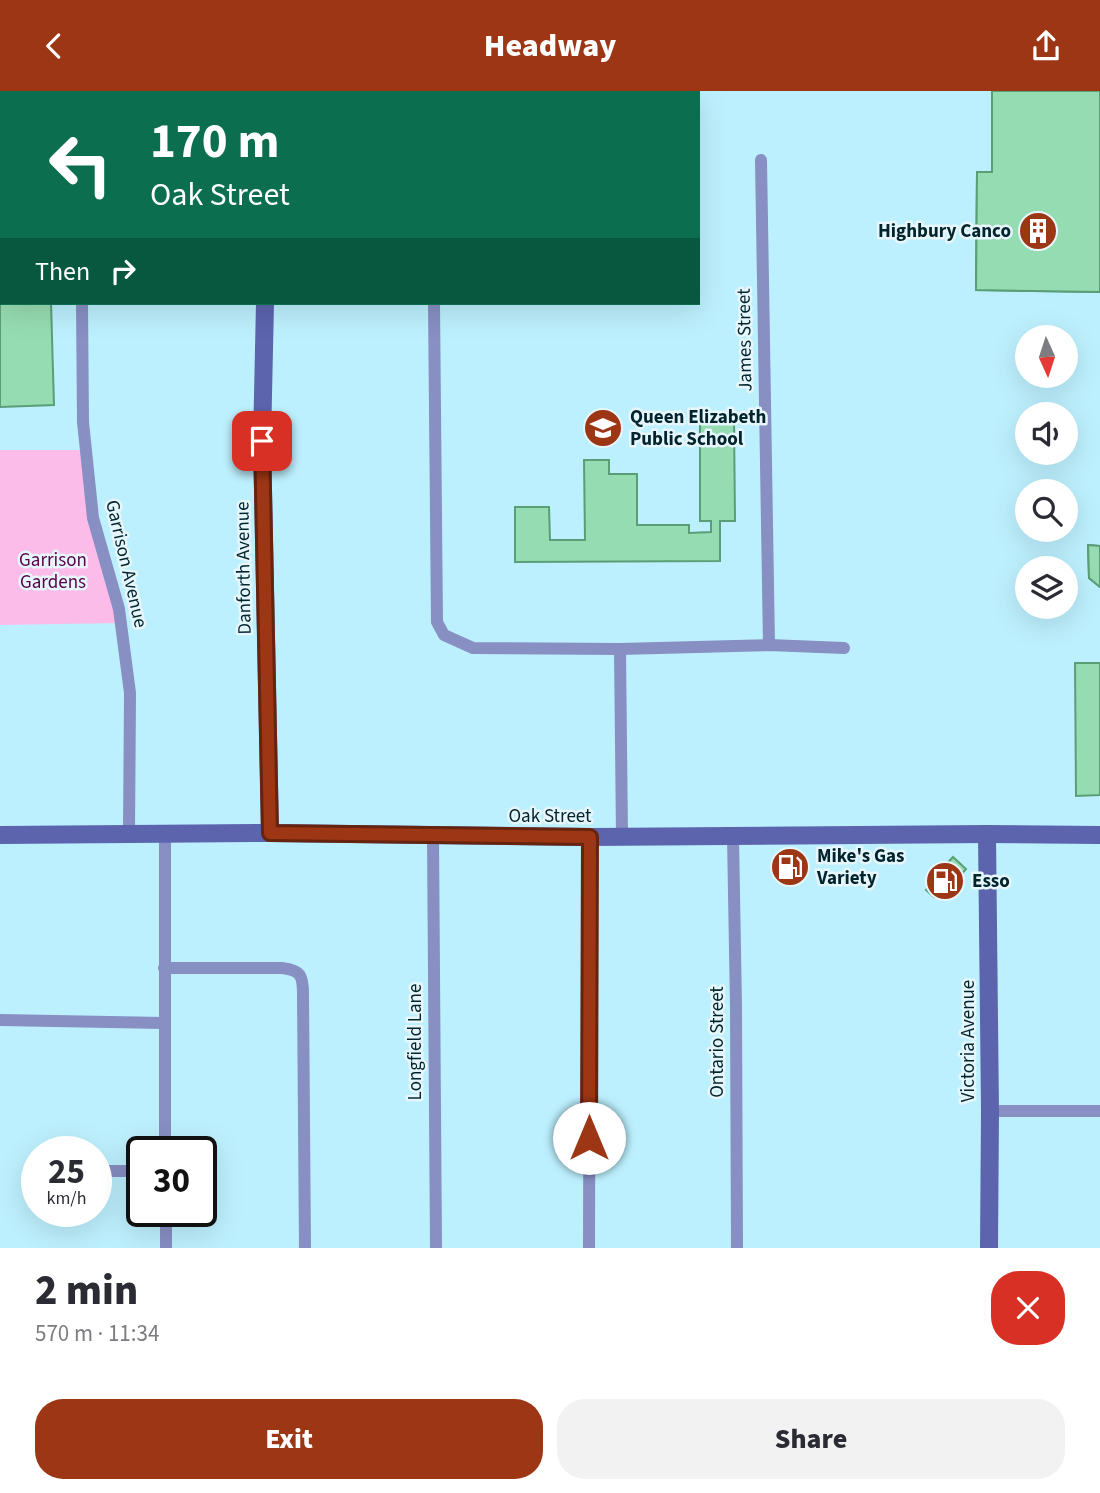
<!DOCTYPE html>
<html lang="en">
<head>
<meta charset="utf-8">
<style>
  body { margin:0; font-family:"Source Sans 3",sans-serif; background:#f2f2f3; color:#2b2b33; height:100vh; display:flex; flex-direction:column; font-size:26px; white-space:nowrap }
  * { box-sizing:border-box; margin:0 }
  p { font-size:23px; color:#7c7c81 }
  .icon { flex:none; width:38px; height:38px; fill:none; stroke:currentColor; stroke-width:2; stroke-linecap:round; stroke-linejoin:round }
  .map { position:relative; height:1157px; overflow:hidden }
  .panel { display:flex; flex-direction:column; background:#fff; flex:1 }
  .panel>* { flex:none }
  .guide { position:absolute; left:0px; top:0px; width:700px; height:214px; box-shadow:0 7px 28px #0002; background:#0b6e4f; color:#fff; overflow:hidden }
  .needle { width:46px; rotate:177deg }
  .fabs { position:absolute; left:1015px; top:234px; display:grid; gap:14px }
  .fabs a { display:grid; place-items:center; width:63px; height:63px; border-radius:50%; background:#fff; box-shadow:0 7px 28px #0002; font-size:35px }
  .speed { position:absolute; left:21px; top:1045px; display:flex; gap:14px; font-size:35px; font-weight:700; text-align:center }
  .speed>* { display:grid; place-content:center; width:91px; height:91px; border-radius:50%; background:#fff; box-shadow:0 7px 28px #0002; line-height:1 }
  .speed small { font-size:18px; font-weight:400 }
  .speed .limit { border:4px solid #111; border-radius:10px; background:#fff; color:#111 }
  .pin { position:absolute; display:grid; place-items:center; width:60px; height:60px; color:#fff; margin:-30px; border-radius:14px; box-shadow:0 4px 10px #0006 }
  .me { position:absolute; width:77px; margin:-38px; rotate:0deg; stroke-linejoin:round; filter:drop-shadow(0 0 5px #0008) }
  .turn { display:flex; align-items:center; gap:24px; height:147px; padding:0 35px; font-size:32px }
  .turn .icon { width:91px; height:91px; stroke-width:2.5 }
  .turn b { display:block; font-size:49px; line-height:60px }
  .then { display:flex; align-items:center; height:66px; padding:0 35px; background:#0003; gap:14px; font-size:26px }
  .round { display:grid; place-items:center; flex:none; width:74px; height:74px; border-radius:28px; background:#f2f2f3 }
  .headline { display:flex; align-items:center; justify-content:space-between; height:119px; padding:0 35px }
  h1 { font-size:42px; font-weight:800; line-height:52px }
  .cta { display:flex; gap:14px; margin-top:auto; padding:14px 35px }
  .cta a { flex:1; height:80px; border-radius:28px; background:#9d3614; color:#fff; font-size:28px; font-weight:800; line-height:80px; text-align:center }
  .cta a+a { background:#f2f2f3; color:#2b2b33 }
  header { display:flex; justify-content:space-between; align-items:center; height:91px; padding:0 35px; background:#9d3614; color:#fff; font-size:32px; font-weight:800 }
  .map>svg:first-child { display:block }
  .park { fill:#fcbcea }
  .building { fill:#96dcb2; stroke:#5a9e77; stroke-width:2 }
  .lines { fill:none; stroke-linecap:round; stroke-linejoin:round }
  .street { stroke:#878fc3; stroke-width:12 }
  .secondary { stroke:#5c64ae; stroke-width:18 }
  .route-casing { stroke:#66230d; stroke-width:18 }
  .route { stroke:#9d3614; stroke-width:12 }
  .labels { text-anchor:middle; dominant-baseline:central; stroke-width:5; stroke-linejoin:round; paint-order:stroke }
  .poi-label { font-size:19px; font-weight:bold; fill:#00242e; stroke:#e6f6fb; text-anchor:start }
  .street-label { font-size:19px; fill:#00242e; stroke:#e6f6fb }
  .park-label { font-size:19px; fill:#5a004b; stroke:#e6f6fb }
</style>
</head>
<body>
<header><svg class="icon" aria-label="back" viewBox="0 0 24 24"><path d="M15 5l-7 7 7 7"/></svg>Headway<svg class="icon" aria-label="share" viewBox="0 0 24 24"><path d="M12 15V3M7 8l5-5 5 5M5 13v7h14v-7"/></svg></header>
<div class="map">
<svg width="1100" height="1157" viewBox="0 0 1100 1157">
  <rect width="100%" height="100%" fill="#bdf0fe"/>
  <!-- park -->
  <path class="park" d="M0 359H86L93 427 121 532 0 534Z"/>
  <!-- building -->
  <g class="building">
    <path d="M517 0H682V1L517 2Z"/>
    <path d="M992 0H1100V201L976 199 977 81H992Z"/>
    <path d="M992 0H1100V201L976 199 977 81H992Z"/>
    <rect x="0" y="105" width="2" height="29"/>
    <path d="M0 165V172H2V212H51L54 314 0 316Z"/>
    <path d="M700 328H734L735 430H720V470L515 471V416H549L550 449H585L584 369H609V383H637V434H689V442L711 441V430H700Z"/>
    <path d="M1088 454 1100 455V496L1089 487Z"/>
    <path d="M1088 454 1100 455V496L1089 487Z"/>
    <path d="M1075 572H1100V704L1076 705Z"/>
    <path d="M953 766 966 778 949 797 946 793 934 806 926 799 938 786 936 784Z"/>
    <path d="M806 767 807 783 774 785 773 768Z"/>
  </g>
  <g class="lines">
    <!-- street -->
    <g class="street">
      <path d="M79 0V2"/>
      <path d="M436 2V0"/>
      <path d="M761 69 769 554"/>
      <path d="M82 212 83 331 93 427 119 518 130 602 129 743"/>
      <path d="M434 212 437 531 444 544 473 557 620 558 769 554 844 557"/>
      <path d="M620 558 622 746"/>
      <path d="M165 744V1060"/>
      <path d="M433 745 436 1157"/>
      <path d="M733 745 736 916 737 1157"/>
      <path d="M164 877H282C301 879 303 885 303 903L305 1157"/>
      <path d="M0 929 164 932"/>
      <path d="M990 1020H1100"/>
      <path d="M108 1080H142"/>
      <path d="M166 1120V1157"/>
      <path d="M589 1157 590 746"/>
    </g>
    <!-- secondary -->
    <g class="secondary">
      <path d="M264 0V2"/>
      <path d="M265 212 262 350 270 742"/>
      <path d="M987 743 990 1020 989 1157"/>
      <path d="M0 744 270 742 590 746 987 743 1100 744"/>
    </g>
  </g>
  <g class="lines">
    <defs>
      <path id="route" d="M262 350 270 742 590 746 589 1047"/>
    </defs>
    <!-- route casing -->
    <use href="#route" class="route-casing"/>
    <!-- route -->
    <use href="#route" class="route"/>
  </g>
  <!-- icons -->
  <defs>
    <symbol id="building-disc" viewBox="-11 -11 22 22"><circle r="9.5" fill="#9d3614" stroke="#e6f6fb"/><path d="M-4-6H4V6H1V3H-1V6H-4ZM-2.5-4.3h1.7v1.8h-1.7ZM.8-4.3h1.7v1.8H.8ZM-2.5-1h1.7V.8h-1.7ZM.8-1h1.7V.8H.8Z" fill="#fff"/></symbol>
    <symbol id="school-disc" viewBox="-11 -11 22 22"><circle r="9.5" fill="#9d3614" stroke="#e6f6fb"/><path d="M0-5L7-2L0 1L-7-2ZM-4 1L0 2.5L4 1V4Q0 6-4 4Z" fill="#fff"/></symbol>
    <symbol id="fuel-disc" viewBox="-11 -11 22 22"><circle r="9.5" fill="#9d3614" stroke="#e6f6fb"/><path d="M-5.5-6h7V0h2V4h1.3V-2.5L3-4.5l.8-.8L6-3V5H2.5V1h-1V6h-7ZM-4.2-4.7v3.2H.2V-4.7Z" fill="#fff"/></symbol>
  </defs>
  <g fill-rule="evenodd">
    <use href="#building-disc" x="1016" y="118" width="44" height="44"/>
    <use href="#school-disc" x="581" y="315" width="44" height="44"/>
    <use href="#fuel-disc" x="768" y="754" width="44" height="44"/>
    <use href="#fuel-disc" x="923" y="768" width="44" height="44"/>
  </g>
  <g class="labels">
    <!-- poi labels -->
    <g class="poi-label">
      <text x="1011" y="140" text-anchor="end">Highbury Canco</text>
      <text x="630" y="326">Queen Elizabeth<tspan x="630" dy="22">Public School</tspan></text>
      <text x="817" y="765">Mike's Gas<tspan x="817" dy="22">Variety</tspan></text>
      <text x="972" y="790">Esso</text>
    </g>
    <!-- street labels -->
    <g class="street-label">
      <text transform="translate(745 249) rotate(-91)">James Street</text>
      <text transform="translate(126 473) rotate(77)">Garrison Avenue</text>
      <text transform="translate(244 477) rotate(-91)">Danforth Avenue</text>
      <text x="550" y="725">Oak Street</text>
      <text transform="translate(968 950) rotate(-90)">Victoria Avenue</text>
      <text transform="translate(415 951) rotate(-90)">Longfield Lane</text>
      <text transform="translate(717 951) rotate(-90)">Ontario Street</text>
    </g>
    <!-- park labels -->
    <g class="park-label">
      <text x="53" y="469">Garrison<tspan x="53" dy="22">Gardens</tspan></text>
    </g>
  </g>
</svg>
<div class="fabs">
<a><svg class="needle" viewBox="-14 -14 28 28"><path d="M0-13l5 13h-10z" fill="#e53935"/><path d="M0 13l5-13h-10z" fill="#7c7c81"/></svg></a>
<a><svg class="icon" aria-label="sound" viewBox="0 0 24 24"><path d="M4 9h4l5-4v14l-5-4H4zM17 9q2 3 0 6"/></svg></a>
<a><svg class="icon" aria-label="search" viewBox="0 0 24 24"><circle cx="10" cy="10" r="6"/><path d="M15 15l6 6"/></svg></a>
<a><svg class="icon" aria-label="layers" viewBox="0 0 24 24"><path d="M12 4l9 5-9 5-9-5zM3 14l9 5 9-5"/></svg></a>
</div>
<div class="speed"><div>25<small>km/h</small></div><div class="limit">30</div></div>
<div class="pin" style="left:262px;top:350px;background:#d93025"><svg class="icon" aria-label="arrive" viewBox="0 0 24 24"><path d="M6 21V4h12l-3 4 3 4H6"/></svg></div>
<svg class="me" style="left:589px;top:1047px" viewBox="-20 -20 40 40"><circle r="19" fill="#fff"/><path d="M0-13L10 11 0 6-10 11z" fill="#9d3614"/></svg>
<div class="guide">
<div class="turn"><svg class="icon" aria-label="left" viewBox="0 0 24 24"><path d="M17 20v-9H6M10 6l-5 5 5 5"/></svg><div><b>170 m</b>Oak Street</div></div>
<div class="then">Then<svg class="icon" aria-label="right" viewBox="0 0 24 24"><path d="M7 20v-9h11M14 6l5 5-5 5"/></svg></div>
</div>
</div>
<section class="panel">
<div class="headline"><div><h1>2 min</h1><p>570 m · 11:34</p></div><a class="round" style="background:#d93025;color:#fff"><svg class="icon" aria-label="close" viewBox="0 0 24 24"><path d="M6 6l12 12M18 6L6 18"/></svg></a></div>
<div class="cta"><a>Exit</a><a>Share</a></div>
</section>
</body>
</html>
